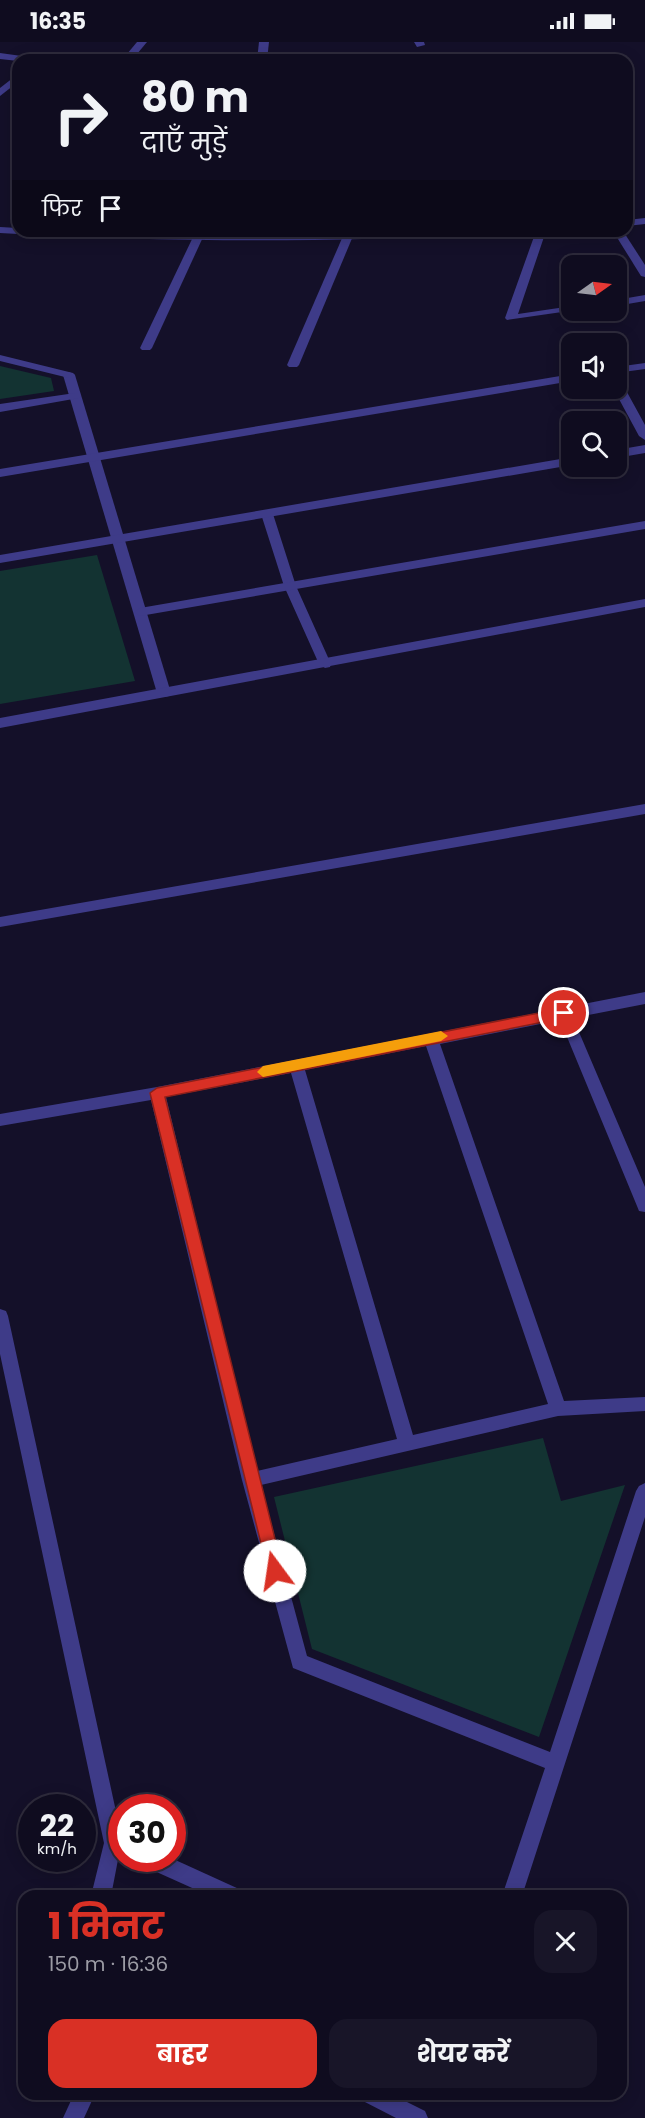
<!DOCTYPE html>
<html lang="hi">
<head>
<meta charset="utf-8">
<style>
  body { margin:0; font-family:Poppins,"Noto Sans Devanagari",sans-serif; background:#181528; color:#f1f3f6; height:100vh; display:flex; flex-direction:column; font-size:22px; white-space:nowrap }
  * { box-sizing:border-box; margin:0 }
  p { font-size:20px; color:#9b9ba4 }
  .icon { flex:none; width:33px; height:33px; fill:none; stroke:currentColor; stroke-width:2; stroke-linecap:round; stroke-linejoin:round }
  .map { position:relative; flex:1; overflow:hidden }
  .details { position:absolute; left:18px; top:1848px; width:609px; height:210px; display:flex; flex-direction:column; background:#0f0c1f; border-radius:18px; box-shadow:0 3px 15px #0003,0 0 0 2px #2f2c3d }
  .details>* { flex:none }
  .hud { position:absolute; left:12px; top:12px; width:621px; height:183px; border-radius:18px; box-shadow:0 3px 15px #0003,0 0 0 2px #2f2c3d; background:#0f0c1f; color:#f1f3f6; overflow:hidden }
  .needle { width:39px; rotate:76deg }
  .controls { position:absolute; left:561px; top:213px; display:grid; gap:12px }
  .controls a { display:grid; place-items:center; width:66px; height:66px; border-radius:12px; background:#0f0c1f; box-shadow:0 3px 15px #0003,0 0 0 2px #2f2c3d; font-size:30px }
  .speed { position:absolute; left:18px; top:1752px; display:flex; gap:12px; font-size:30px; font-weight:700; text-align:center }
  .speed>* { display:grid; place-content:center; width:78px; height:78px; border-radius:50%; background:#0f0c1f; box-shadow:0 3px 15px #0003,0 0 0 2px #2f2c3d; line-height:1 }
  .speed small { font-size:15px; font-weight:400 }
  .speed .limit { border:9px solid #d22; background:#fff; color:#111 }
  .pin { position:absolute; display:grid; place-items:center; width:51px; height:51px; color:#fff; margin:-26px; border:3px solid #fff; border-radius:50%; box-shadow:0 2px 6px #0007 }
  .me { position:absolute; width:66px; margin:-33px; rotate:346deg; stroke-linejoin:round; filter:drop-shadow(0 0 4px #0008) }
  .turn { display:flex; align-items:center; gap:21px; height:126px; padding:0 30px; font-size:27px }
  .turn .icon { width:78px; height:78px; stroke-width:2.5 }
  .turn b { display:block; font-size:42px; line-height:51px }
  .then { display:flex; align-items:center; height:57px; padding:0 30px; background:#0003; gap:12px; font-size:22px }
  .round { display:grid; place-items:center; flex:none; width:63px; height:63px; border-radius:18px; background:#181528 }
  .summary { display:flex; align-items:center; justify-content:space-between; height:102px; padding:0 30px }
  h1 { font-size:36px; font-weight:700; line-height:45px; color:#d93025 }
  .button { display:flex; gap:12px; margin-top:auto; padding:12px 30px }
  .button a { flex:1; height:69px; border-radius:18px; background:#d93025; color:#fff; font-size:24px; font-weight:700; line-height:69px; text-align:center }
  .button a+a { background:#181528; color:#f1f3f6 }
  .status { display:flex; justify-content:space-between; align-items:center; height:42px; padding:0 30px; background:#0f0c1f; direction:ltr }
  .status svg { height:16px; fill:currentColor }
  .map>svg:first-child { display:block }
  .green { fill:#133332 }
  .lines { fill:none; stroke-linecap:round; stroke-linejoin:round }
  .lane { fill:#3e3b88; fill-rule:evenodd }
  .street { fill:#3e3b88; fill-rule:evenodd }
  .route { fill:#d93025; stroke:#8d1f18; stroke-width:1.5 }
  .slow { fill:#f59e0b }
</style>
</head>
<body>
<div class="status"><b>16:35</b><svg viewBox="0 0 49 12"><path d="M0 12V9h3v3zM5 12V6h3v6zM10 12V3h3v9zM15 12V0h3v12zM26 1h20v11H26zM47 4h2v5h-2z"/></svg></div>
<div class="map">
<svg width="645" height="2076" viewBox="0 0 645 2076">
  <rect width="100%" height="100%" fill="#141029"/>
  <!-- green -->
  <g class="green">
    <path d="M0 324 51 336 54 349 0 357Z"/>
    <path d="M97 513 135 639 0 662V529Z"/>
    <path d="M543 1396 561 1459 625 1443 539 1695 312 1607 274 1455Z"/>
  </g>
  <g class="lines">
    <!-- lane -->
    <g class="lane">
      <path d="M137 0H147L132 18H122Z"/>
      <path d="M259 0H269L267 18H257Z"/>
      <path d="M414 0H424L425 3 417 5Z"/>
      <path d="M0 11 29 15 34 18 18 19 0 17Z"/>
      <path d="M18 32V40L0 54V46Z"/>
      <path d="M199 190 204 193 152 306 150 308H142L140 306 194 193Z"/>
      <path d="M348 191 353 194 299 323 297 325H289L287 323 343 194Z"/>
      <path d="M69 330 75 333 171 651 169 654 164 655 157 651 63 333Z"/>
      <path d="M616 338 622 341 645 383V398L639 394 613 346H616Z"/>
      <path d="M267 468 273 472 296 544 331 622 330 625 325 626 319 622 284 544 261 472Z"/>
    </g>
    <!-- street -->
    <g class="street">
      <path d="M645 176V182L627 184V178Z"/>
      <path d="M0 185 18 186V189L77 190 491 189 486 192C326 201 160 200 0 191Z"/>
      <path d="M536 189H546L518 272 572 264V268H576L507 278 505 276Z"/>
      <path d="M613 189H623L645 223V235L641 234Z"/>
      <path d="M645 253V259L616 264V258Z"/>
      <path d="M0 313 73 331 75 333 69 336 0 319Z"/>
      <path d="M645 321V327L616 331V325Z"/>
      <path d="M572 332V339L0 435V427Z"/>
      <path d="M75 351 81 354 79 356 0 370V362Z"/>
      <path d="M645 403V411L616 416V408Z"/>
      <path d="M572 415V423L0 521V513Z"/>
      <path d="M645 479V487L140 574 134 570 140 566Z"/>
      <path d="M645 557V565L0 686V676Z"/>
      <path d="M645 762V772L0 885V875Z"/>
      <path d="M645 950V962L573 976 645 1145V1170L639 1169 637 1164 560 978 440 1002 564 1359 645 1355V1369L558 1374 261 1443 307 1614 550 1710 636 1449 639 1444 645 1441V1475L522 1854H502L545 1726 293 1626 242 1438 151 1058 0 1084V1072L157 1045ZM426 1004 548 1362 413 1393 305 1028ZM291 1031 397 1397 257 1429 166 1055Z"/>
      <path d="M0 1267 6 1269 8 1274 122 1797 111 1854H91L104 1801 0 1312Z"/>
      <path d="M139 1816H171L239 1847 242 1854H210L141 1823Z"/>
      <path d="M74 2052H95L84 2076H63Z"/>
      <path d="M360 2052H391L425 2069 428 2076H396L363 2059Z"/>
    </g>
  </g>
  <!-- route -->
  <path class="route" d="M564 966 571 971 564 976 165 1055 283 1529 281 1534 275 1536 269 1534 150 1051 157 1046Z"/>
  <!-- slow -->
  <path class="slow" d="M441 989 448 994 441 999 263 1035 257 1030 263 1024Z"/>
</svg>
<div class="controls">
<a><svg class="needle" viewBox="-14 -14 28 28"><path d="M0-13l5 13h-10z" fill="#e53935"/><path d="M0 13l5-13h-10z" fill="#9b9ba4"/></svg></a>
<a><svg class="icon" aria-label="sound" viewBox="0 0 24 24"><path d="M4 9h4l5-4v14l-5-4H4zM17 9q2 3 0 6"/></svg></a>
<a><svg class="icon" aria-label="search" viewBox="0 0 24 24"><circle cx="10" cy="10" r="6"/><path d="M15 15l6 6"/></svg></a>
</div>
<div class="speed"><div>22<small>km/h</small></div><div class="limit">30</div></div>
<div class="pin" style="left:564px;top:971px;background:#d93025"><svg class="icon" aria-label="arrive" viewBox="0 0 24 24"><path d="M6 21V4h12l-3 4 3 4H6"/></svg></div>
<svg class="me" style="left:275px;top:1529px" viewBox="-20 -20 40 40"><circle r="19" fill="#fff"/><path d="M0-13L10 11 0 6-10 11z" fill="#d93025"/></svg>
<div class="hud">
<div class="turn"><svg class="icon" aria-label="right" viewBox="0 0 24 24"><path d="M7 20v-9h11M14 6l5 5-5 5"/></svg><div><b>80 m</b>दाएँ मुड़ें</div></div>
<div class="then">फिर<svg class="icon" aria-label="arrive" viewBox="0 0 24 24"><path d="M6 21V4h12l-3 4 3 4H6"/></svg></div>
</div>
<section class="details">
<div class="summary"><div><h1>1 मिनट</h1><p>150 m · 16:36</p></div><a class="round"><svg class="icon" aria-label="close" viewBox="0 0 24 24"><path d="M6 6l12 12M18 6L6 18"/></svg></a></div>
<div class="button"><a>बाहर</a><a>शेयर करें</a></div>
</section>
</div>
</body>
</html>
